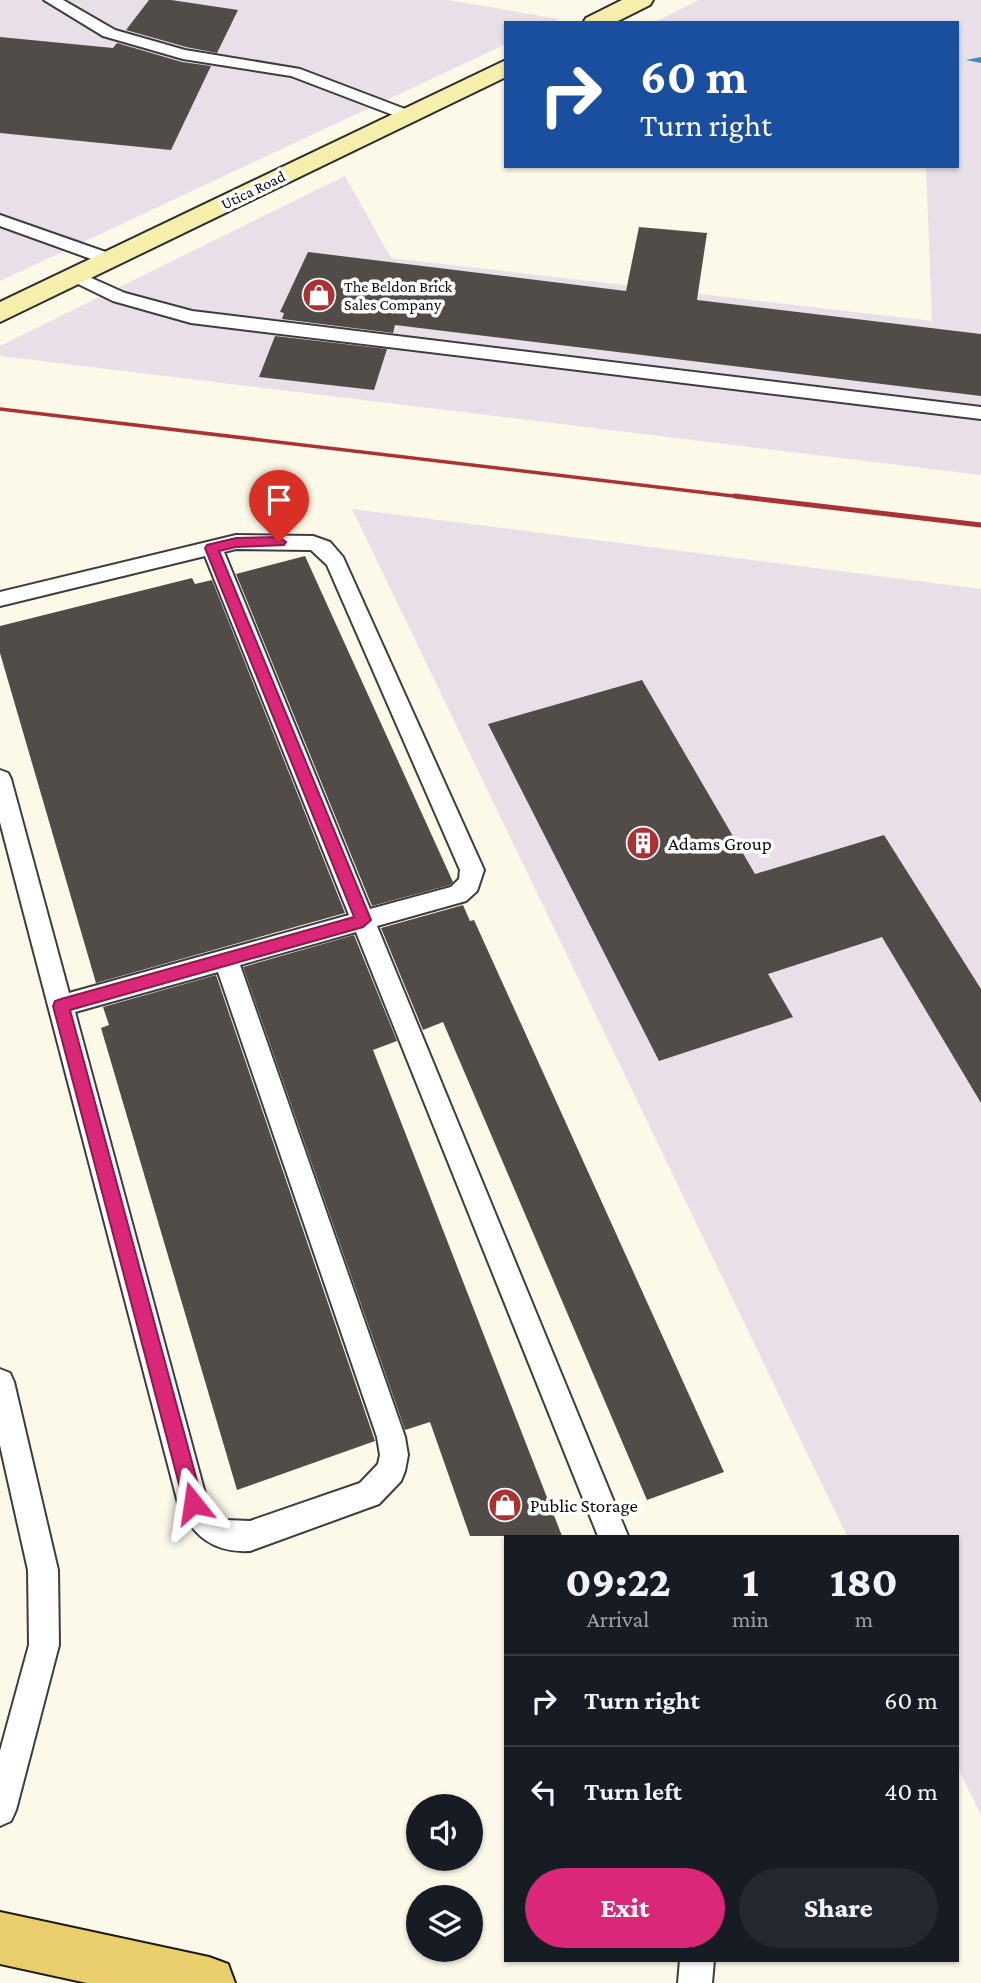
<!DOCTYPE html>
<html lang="en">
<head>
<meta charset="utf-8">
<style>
  body { margin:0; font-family:"Crimson Pro",serif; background:#242831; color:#f1f3f6; height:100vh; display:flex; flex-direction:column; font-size:26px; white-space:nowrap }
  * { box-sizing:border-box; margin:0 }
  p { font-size:23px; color:#9ea1a6 }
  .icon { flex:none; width:38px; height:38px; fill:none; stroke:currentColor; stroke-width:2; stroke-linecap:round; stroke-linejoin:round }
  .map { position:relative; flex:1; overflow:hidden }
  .sheet { position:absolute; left:504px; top:1535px; width:455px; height:427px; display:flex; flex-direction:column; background:#171b24; border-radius:0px; box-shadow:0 2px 5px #0004 }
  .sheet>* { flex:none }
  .guide { position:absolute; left:504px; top:21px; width:455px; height:147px; border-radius:0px; box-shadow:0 2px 5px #0004; background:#1a4fa0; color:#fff; overflow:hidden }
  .buttons { position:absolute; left:406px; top:1794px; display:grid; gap:14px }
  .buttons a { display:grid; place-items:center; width:77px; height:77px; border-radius:50%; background:#171b24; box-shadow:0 2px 5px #0004; font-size:35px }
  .pin { position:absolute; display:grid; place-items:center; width:60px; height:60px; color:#fff; margin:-72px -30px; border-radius:50% 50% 50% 0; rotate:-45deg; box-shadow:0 0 7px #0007 }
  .pin .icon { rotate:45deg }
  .me { position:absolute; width:77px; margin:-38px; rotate:345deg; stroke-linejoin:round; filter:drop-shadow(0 0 5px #0008) }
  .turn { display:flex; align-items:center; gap:24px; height:147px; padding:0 21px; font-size:32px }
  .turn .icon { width:91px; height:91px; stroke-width:2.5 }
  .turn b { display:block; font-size:49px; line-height:60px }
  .eta { display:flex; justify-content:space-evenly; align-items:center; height:119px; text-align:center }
  .eta b { font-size:42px; font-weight:800; line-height:49px }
  .action { display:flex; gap:14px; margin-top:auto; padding:14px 21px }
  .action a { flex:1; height:80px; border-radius:42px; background:#db2777; color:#fff; font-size:28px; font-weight:800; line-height:80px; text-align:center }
  .action a+a { background:#242831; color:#f1f3f6 }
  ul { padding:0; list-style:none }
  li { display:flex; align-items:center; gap:21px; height:91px; padding:0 21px; border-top:2px solid #363941 }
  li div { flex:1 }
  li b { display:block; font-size:26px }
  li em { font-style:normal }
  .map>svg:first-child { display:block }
  .industrial { fill:#e8dfe8 }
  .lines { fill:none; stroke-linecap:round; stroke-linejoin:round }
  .stream { fill:#428abe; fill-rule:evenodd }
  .building { fill:#514c48 }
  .service-casing { stroke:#3d3d3d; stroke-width:4 }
  .secondary-casing { stroke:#2c2c2c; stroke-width:4 }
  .primary-casing { stroke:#1b1b1b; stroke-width:4 }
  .service { fill:#fff; fill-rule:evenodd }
  .secondary { fill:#f6efab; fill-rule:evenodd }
  .primary { fill:#eace6c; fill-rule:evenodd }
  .rail-far1 { stroke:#aa3235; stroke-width:3.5 }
  .rail { stroke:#aa3235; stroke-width:5 }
  .route { fill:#db2777; stroke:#8e194d; stroke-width:2 }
  .labels { text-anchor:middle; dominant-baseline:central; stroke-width:7; stroke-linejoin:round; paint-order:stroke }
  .far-street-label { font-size:16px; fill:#0a0a0a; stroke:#fff }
  .far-poi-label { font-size:16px; fill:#0a0a0a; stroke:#fff; text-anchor:start }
  .poi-label { font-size:19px; fill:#0a0a0a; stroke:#fff; text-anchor:start }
</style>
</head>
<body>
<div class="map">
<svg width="981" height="1983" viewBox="0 0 981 1983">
  <rect width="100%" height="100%" fill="#fdf9e9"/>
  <!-- industrial -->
  <g class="industrial">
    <path d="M0 0H448L559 19 552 23H506V44L0 281Z"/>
    <path d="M699 0H981V475L0 356V346L345 176 391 258 932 321 926 166H957V23H653Z"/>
    <path d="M352 509 981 589V1815L957 1766V1536H847Z"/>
  </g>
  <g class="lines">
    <!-- stream -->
    <path class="stream" d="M981 57V63L966 60Z"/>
  </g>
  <!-- building -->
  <g class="building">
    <path d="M149 0H171L238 10 217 53 186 47 126 30Z"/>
    <path d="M0 37 113 48 117 43 182 62 211 66 171 150 0 133Z"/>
    <path d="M639 227 707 233 697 300 981 334V396L395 325 393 333 282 319 284 313 280 312 308 252 626 291Z"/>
    <path d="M275 336 387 349 374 390 259 377Z"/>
    <path d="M305 556 453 882 450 885 372 906 236 574Z"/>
    <path d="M192 578 195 584 212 580 345 913 96 983 0 653V626Z"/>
    <path d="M642 680 755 874 884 835 981 989V1103L882 937 768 974 793 1017 659 1061 488 724Z"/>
    <path d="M463 905 470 921 474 920 724 1472 647 1500 443 1022 423 1030 381 928Z"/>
    <path d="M354 935 397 1041 373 1050 562 1536H470L430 1422 405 1430 243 967Z"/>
    <path d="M216 975 375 1441 237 1490 101 1028 109 1025 103 1007Z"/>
  </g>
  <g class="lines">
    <defs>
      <g id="service">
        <path d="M44 0H63L115 30 185 50 300 69 413 112 415 115 407 120 401 118 291 76 183 59 103 36Z"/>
        <path d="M0 215 117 256 120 260 111 265 105 264 0 226Z"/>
        <path d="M78 272 125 293 192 311 981 407V419L191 323 113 301 72 281 69 277Z"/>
        <path d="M236 535 313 536 330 542 343 557 484 870 477 891 466 901 377 926 628 1536H598L356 932 240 965 405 1437 408 1455 405 1471 401 1481 379 1504 250 1551C214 1553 192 1536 178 1503L0 822V770L8 773 11 779 69 993 349 915 205 556 0 606V592ZM236 549 311 550 327 565 460 870 459 879 451 887 370 909 224 552ZM218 972 377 1437 380 1455 378 1464 360 1483 250 1521 226 1520 206 1497 75 1012Z"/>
        <path d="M0 1369 10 1373 14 1382 58 1570 59 1645 16 1810 11 1821 0 1826V1751L29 1645 28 1570 0 1445Z"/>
        <path d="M680 1960H714L712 1983H678Z"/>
      </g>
      <g id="secondary">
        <path d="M622 0H653L650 5 614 23H583L586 18Z"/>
        <path d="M506 60V77L0 322V302Z"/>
      </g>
      <path id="primary" d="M0 1912 209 1957 228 1964 235 1983H87L0 1964Z"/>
    </defs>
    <!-- service casing -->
    <use href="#service" class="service-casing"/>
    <!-- secondary casing -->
    <use href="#secondary" class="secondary-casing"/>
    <!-- primary casing -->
    <use href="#primary" class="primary-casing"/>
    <!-- service -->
    <use href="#service" class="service"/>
    <!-- secondary -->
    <use href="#secondary" class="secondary"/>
    <!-- primary -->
    <use href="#primary" class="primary"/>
    <!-- rail-far1 -->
    <path class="rail-far1" d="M0 409 750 498"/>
    <!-- rail -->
    <path class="rail" d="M735 496 981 525"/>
  </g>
  <!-- route -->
  <path class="route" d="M279 537 286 542 284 545 236 547 219 551 371 920 363 927 70 1010 203 1503 200 1510 193 1513 186 1510 184 1503 53 1006 55 1001 61 999 354 917 205 548 207 545 236 538Z"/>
  <!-- icons -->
  <defs>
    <symbol id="shop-disc" viewBox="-11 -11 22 22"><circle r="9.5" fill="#aa3235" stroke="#fff"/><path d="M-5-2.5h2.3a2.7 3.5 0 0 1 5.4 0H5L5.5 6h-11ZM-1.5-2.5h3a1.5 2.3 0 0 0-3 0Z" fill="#fff"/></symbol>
    <symbol id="building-disc" viewBox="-11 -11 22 22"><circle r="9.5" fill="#aa3235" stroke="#fff"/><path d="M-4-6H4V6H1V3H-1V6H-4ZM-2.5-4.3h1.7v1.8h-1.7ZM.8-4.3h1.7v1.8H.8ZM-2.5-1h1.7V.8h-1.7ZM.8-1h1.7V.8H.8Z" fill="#fff"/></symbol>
  </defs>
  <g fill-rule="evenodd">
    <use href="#shop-disc" x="300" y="276" width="38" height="38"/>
    <use href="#building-disc" x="624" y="824" width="38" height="38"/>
    <use href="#shop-disc" x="486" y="1486" width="38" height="38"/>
  </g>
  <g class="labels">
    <!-- far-street labels -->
    <g class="far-street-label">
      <text transform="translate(253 190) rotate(-26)">Utica Road</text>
    </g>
    <!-- far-poi labels -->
    <g class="far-poi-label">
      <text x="344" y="286">The Beldon Brick<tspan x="344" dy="18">Sales Company</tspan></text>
    </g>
    <!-- poi labels -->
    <g class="poi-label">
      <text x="668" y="843">Adams Group</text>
      <text x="530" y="1505">Public Storage</text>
    </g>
  </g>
</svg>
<div class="buttons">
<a><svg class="icon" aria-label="sound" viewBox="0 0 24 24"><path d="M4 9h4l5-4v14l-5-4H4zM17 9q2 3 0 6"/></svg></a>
<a><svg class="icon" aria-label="layers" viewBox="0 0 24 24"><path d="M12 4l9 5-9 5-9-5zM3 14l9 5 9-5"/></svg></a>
</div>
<div class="pin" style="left:279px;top:542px;background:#d93025"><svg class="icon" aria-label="arrive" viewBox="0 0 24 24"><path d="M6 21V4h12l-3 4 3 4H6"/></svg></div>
<svg class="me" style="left:193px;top:1503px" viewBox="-20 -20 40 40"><path d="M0-17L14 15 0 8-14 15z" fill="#db2777" stroke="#fff" stroke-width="4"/></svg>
<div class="guide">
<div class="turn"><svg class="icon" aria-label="right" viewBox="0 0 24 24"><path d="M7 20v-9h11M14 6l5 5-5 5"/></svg><div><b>60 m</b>Turn right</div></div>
</div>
<section class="sheet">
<div class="eta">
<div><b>09:22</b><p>Arrival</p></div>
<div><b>1</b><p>min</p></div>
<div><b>180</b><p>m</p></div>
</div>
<ul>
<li><svg class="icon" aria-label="right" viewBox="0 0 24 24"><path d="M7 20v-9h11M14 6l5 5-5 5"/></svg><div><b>Turn right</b></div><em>60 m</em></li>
<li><svg class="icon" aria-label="left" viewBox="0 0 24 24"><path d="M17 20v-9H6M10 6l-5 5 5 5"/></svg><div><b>Turn left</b></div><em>40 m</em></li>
</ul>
<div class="action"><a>Exit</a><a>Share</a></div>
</section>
</div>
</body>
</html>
